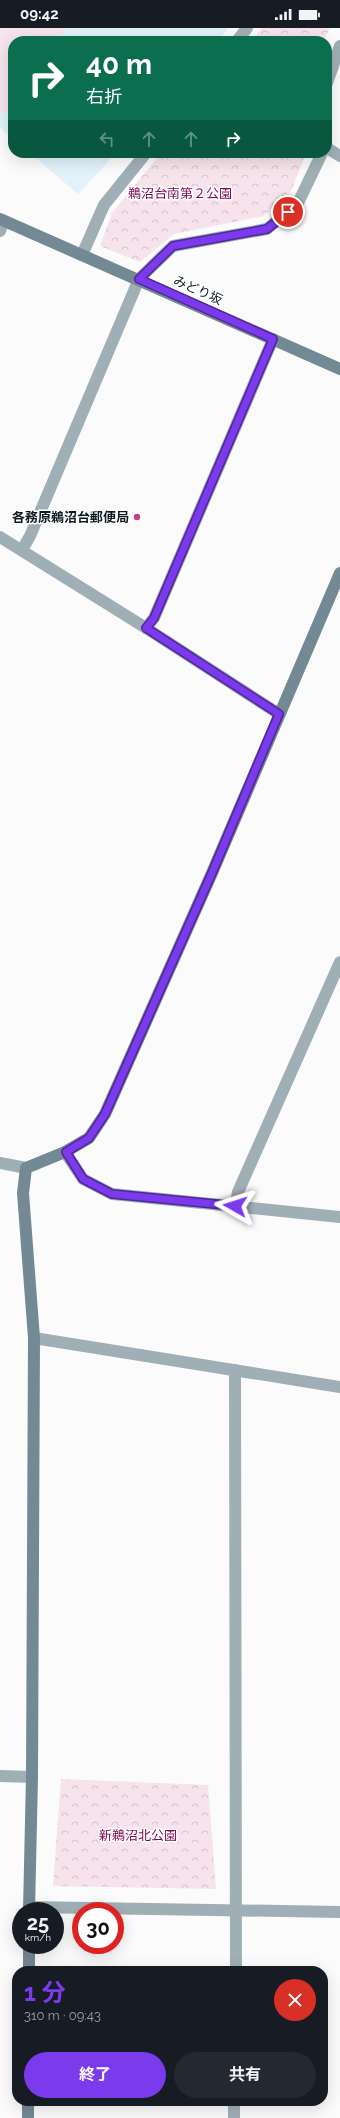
<!DOCTYPE html>
<html lang="ja">
<head>
<meta charset="utf-8">
<style>
  body { margin:0; font-family:Raleway,"Noto Sans JP",sans-serif; background:#242831; color:#f1f3f6; height:100vh; display:flex; flex-direction:column; font-size:15px; white-space:nowrap }
  * { box-sizing:border-box; margin:0 }
  p { font-size:13px; color:#9ea1a6 }
  .icon { flex:none; width:22px; height:22px; fill:none; stroke:currentColor; stroke-width:2; stroke-linecap:round; stroke-linejoin:round }
  .map { position:relative; flex:1; overflow:hidden }
  .sheet { position:absolute; left:12px; top:1938px; width:316px; height:140px; display:flex; flex-direction:column; background:#171b24; border-radius:16px; box-shadow:0 4px 16px #0002 }
  .sheet>* { flex:none }
  .hud { position:absolute; left:8px; top:8px; width:324px; height:122px; border-radius:16px; box-shadow:0 4px 16px #0002; background:#0b6e4f; color:#fff; overflow:hidden }
  .speed { position:absolute; left:12px; top:1874px; display:flex; gap:8px; font-size:20px; font-weight:700; text-align:center }
  .speed>* { display:grid; place-content:center; width:52px; height:52px; border-radius:50%; background:#171b24; box-shadow:0 4px 16px #0002; line-height:1 }
  .speed small { font-size:10px; font-weight:400 }
  .speed .limit { border:6px solid #d22; background:#fff; color:#111 }
  .pin { position:absolute; display:grid; place-items:center; width:34px; height:34px; color:#fff; margin:-17px; border:2px solid #fff; border-radius:50%; box-shadow:0 1px 4px #0007 }
  .me { position:absolute; width:44px; margin:-22px; rotate:276deg; stroke-linejoin:round; filter:drop-shadow(0 0 3px #0008) }
  .turn { display:flex; align-items:center; gap:14px; height:84px; padding:0 12px; font-size:18px }
  .turn .icon { width:52px; height:52px; stroke-width:2.5 }
  .turn b { display:block; font-size:28px; line-height:34px }
  .lanes { display:flex; align-items:center; height:38px; padding:0 12px; background:#0003; justify-content:center; gap:20px; direction:ltr }
  .lanes .off { opacity:.35 }
  .round { display:grid; place-items:center; flex:none; width:42px; height:42px; border-radius:21px; background:#242831 }
  .headline { display:flex; align-items:center; justify-content:space-between; height:68px; padding:0 12px }
  h1 { font-size:24px; font-weight:700; line-height:30px; color:#7c3aed }
  .button { display:flex; gap:8px; margin-top:auto; padding:8px 12px }
  .button a { flex:1; height:46px; border-radius:24px; background:#7c3aed; color:#fff; font-size:16px; font-weight:700; line-height:46px; text-align:center }
  .button a+a { background:#242831; color:#f1f3f6 }
  .status { display:flex; justify-content:space-between; align-items:center; height:28px; padding:0 20px; background:#171b24; direction:ltr }
  .status svg { height:11px; fill:currentColor }
  .map>svg:first-child { display:block }
  .built { fill:#e1f2fa }
  .grass { fill:#f6e3eb }
  .forest { fill:url(#forest-crowns) }
  .lines { fill:none; stroke-linecap:round; stroke-linejoin:round }
  .street { stroke:#a0afb6; stroke-width:12 }
  .secondary { stroke:#738994; stroke-width:12 }
  .route-casing { stroke:#51269a; stroke-width:10 }
  .route { stroke:#7c3aed; stroke-width:7 }
  .poi-dot { fill:#c13f87; stroke:#fff; stroke-width:1.5 }
  .labels { text-anchor:middle; dominant-baseline:central; stroke-width:3; stroke-linejoin:round; paint-order:stroke }
  .park-label { font-size:13px; fill:#7d0a52; stroke:#fff }
  .street-label { font-size:13px; fill:#0e1b21; stroke:#fff }
  .poi-label { font-size:13px; font-weight:bold; fill:#0e1b21; stroke:#fff; text-anchor:end }
</style>
</head>
<body>
<div class="status"><b>09:42</b><svg viewBox="0 0 49 12"><path d="M0 12V9h3v3zM5 12V6h3v6zM10 12V3h3v9zM15 12V0h3v12zM26 1h20v11H26zM47 4h2v5h-2z"/></svg></div>
<div class="map">
<svg width="340" height="2090" viewBox="0 0 340 2090">
  <defs>
    <pattern id="forest-crowns" width="20" height="18" patternUnits="userSpaceOnUse"><rect width="20" height="18" fill="#f6e3eb"/><path d="M2 6a3 3 0 1 1 6 0M12 15a3 3 0 1 1 6 0" fill="none" stroke="#d2c2c9"/></pattern>
  </defs>
  <rect width="100%" height="100%" fill="#fbfbfb"/>
  <!-- built -->
  <g class="built">
    <path d="M0 0H229L217 13H13V111L0 100Z"/>
    <path d="M30 125H116L78 166Z"/>
  </g>
  <!-- grass -->
  <path class="grass" d="M0 0H66L59 13H13V90L0 81Z"/>
  <!-- forest -->
  <g class="forest">
    <path d="M262 0H330L323 13H252Z"/>
    <path d="M161 125H306L291 163 264 188 174 206 140 234 100 218 112 185Z"/>
    <path d="M61 1751 208 1757 216 1861 53 1858Z"/>
  </g>
  <g class="lines">
    <!-- street -->
    <g class="street">
      <path d="M237 13 247 0"/>
      <path d="M327 55 340 18"/>
      <path d="M327 120 340 128"/>
      <path d="M0 203 4 193"/>
      <path d="M82 227 104 177 146 125"/>
      <path d="M0 509 146 600 279 686"/>
      <path d="M22 522 30 508 139 251 173 218 267 201 298 175 322 125"/>
      <path d="M146 600 154 590 273 311"/>
      <path d="M65 1124 83 1151 112 1166 340 1189"/>
      <path d="M0 1135 26 1140"/>
      <path d="M235 1178 238 1164 340 934"/>
      <path d="M34 1310 340 1359"/>
      <path d="M235 1342 236 1943"/>
      <path d="M0 1748 32 1749"/>
      <path d="M29 1879 340 1884"/>
      <path d="M234 2090V2073"/>
    </g>
    <!-- secondary -->
    <g class="secondary">
      <path d="M0 191 340 341"/>
      <path d="M29 1883 32 1749 34 1310 23 1165 26 1140 65 1124 89 1110 105 1086 212 845 340 545"/>
      <path d="M29 1943V1917"/>
      <path d="M28 2090V2073"/>
    </g>
  </g>
  <g class="lines">
    <defs>
      <path id="route" d="M235 1178 112 1166 83 1151 66 1124 89 1110 105 1086 212 845 279 686 146 600 154 590 273 311 139 251 173 218 267 201 288 184"/>
    </defs>
    <!-- route casing -->
    <use href="#route" class="route-casing"/>
    <!-- route -->
    <use href="#route" class="route"/>
  </g>
  <!-- markers -->
  <circle class="poi-dot" cx="137" cy="489" r="4"/>
  <g class="labels">
    <!-- park labels -->
    <g class="park-label">
      <text x="180" y="165">鵜沼台南第２公園</text>
      <text x="138" y="1807">新鵜沼北公園</text>
    </g>
    <!-- street labels -->
    <g class="street-label">
      <text transform="translate(198 262) rotate(24)">みどり坂</text>
    </g>
    <!-- poi labels -->
    <g class="poi-label">
      <text x="129" y="489">各務原鵜沼台郵便局</text>
    </g>
  </g>
</svg>
<div class="speed"><div>25<small>km/h</small></div><div class="limit">30</div></div>
<div class="pin" style="left:288px;top:184px;background:#d93025"><svg class="icon" aria-label="arrive" viewBox="0 0 24 24"><path d="M6 21V4h12l-3 4 3 4H6"/></svg></div>
<svg class="me" style="left:235px;top:1178px" viewBox="-20 -20 40 40"><path d="M0-17L14 15 0 8-14 15z" fill="#7c3aed" stroke="#fff" stroke-width="4"/></svg>
<div class="hud">
<div class="turn"><svg class="icon" aria-label="right" viewBox="0 0 24 24"><path d="M7 20v-9h11M14 6l5 5-5 5"/></svg><div><b>40 m</b>右折</div></div>
<div class="lanes"><svg class="icon off" aria-label="left" viewBox="0 0 24 24"><path d="M17 20v-9H6M10 6l-5 5 5 5"/></svg><svg class="icon off" aria-label="ahead" viewBox="0 0 24 24"><path d="M12 20V5M6 11l6-6 6 6"/></svg><svg class="icon off" aria-label="ahead" viewBox="0 0 24 24"><path d="M12 20V5M6 11l6-6 6 6"/></svg><svg class="icon" aria-label="right" viewBox="0 0 24 24"><path d="M7 20v-9h11M14 6l5 5-5 5"/></svg></div>
</div>
<section class="sheet">
<div class="headline"><div><h1>1 分</h1><p>310 m · 09:43</p></div><a class="round" style="background:#d93025;color:#fff"><svg class="icon" aria-label="close" viewBox="0 0 24 24"><path d="M6 6l12 12M18 6L6 18"/></svg></a></div>
<div class="button"><a>終了</a><a>共有</a></div>
</section>
</div>
</body>
</html>
